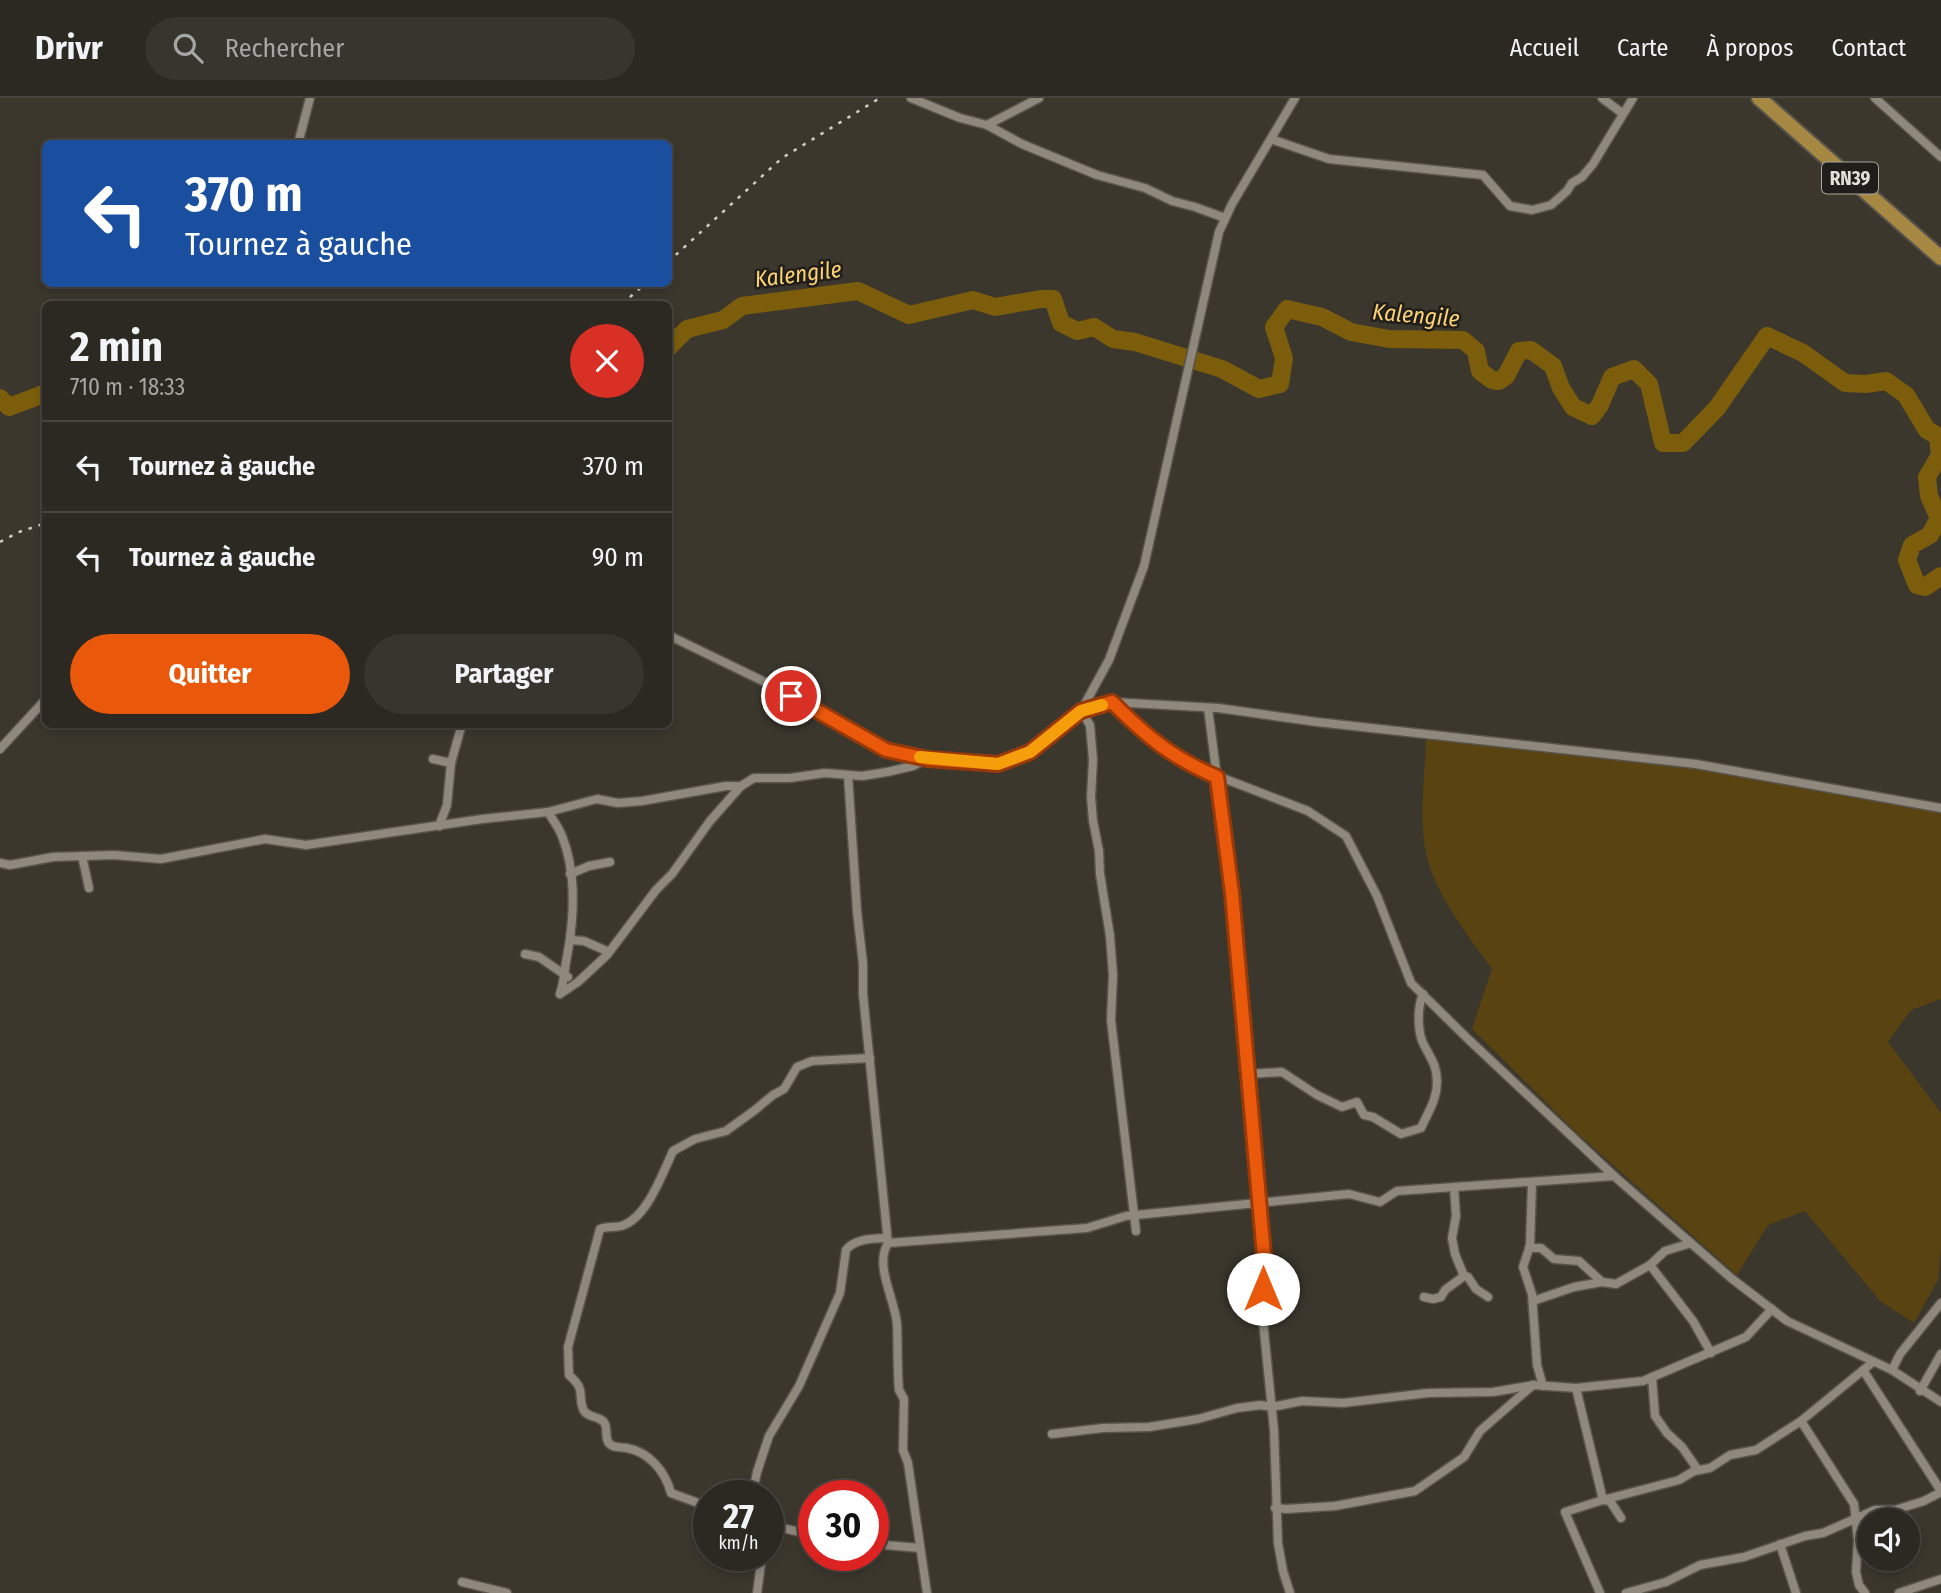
<!DOCTYPE html>
<html lang="fr">
<head>
<meta charset="utf-8">
<style>
  body { margin:0; font-family:"Fira Sans Condensed",sans-serif; background:#38352f; color:#f1f3f6; height:100vh; display:flex; flex-direction:column; font-size:26px; white-space:nowrap }
  * { box-sizing:border-box; margin:0 }
  p { font-size:23px; color:#a6a6a5 }
  .icon { flex:none; width:38px; height:38px; fill:none; stroke:currentColor; stroke-width:2; stroke-linecap:round; stroke-linejoin:round }
  .map { position:relative; flex:1; overflow:hidden }
  .drawer { position:absolute; left:42px; top:203px; width:630px; height:427px; display:flex; flex-direction:column; background:#2c2922; border-radius:10px; box-shadow:0 4px 10px #0003,0 0 0 2px #484540 }
  .drawer>* { flex:none }
  .guide { position:absolute; left:42px; top:42px; width:630px; height:147px; border-radius:10px; box-shadow:0 4px 10px #0003,0 0 0 2px #484540; background:#1a4fa0; color:#fff; overflow:hidden }
  .controls { position:absolute; left:1857px; top:1410px; display:grid; gap:14px }
  .controls a { display:grid; place-items:center; width:63px; height:63px; border-radius:50%; background:#2c2922; box-shadow:0 4px 10px #0003,0 0 0 2px #484540; font-size:35px }
  .speed { position:absolute; left:693px; top:1382px; display:flex; gap:14px; font-size:35px; font-weight:700; text-align:center }
  .speed>* { display:grid; place-content:center; width:91px; height:91px; border-radius:50%; background:#2c2922; box-shadow:0 4px 10px #0003,0 0 0 2px #484540; line-height:1 }
  .speed small { font-size:18px; font-weight:400 }
  .speed .limit { border:10px solid #d22; background:#fff; color:#111 }
  .pin { position:absolute; display:grid; place-items:center; width:60px; height:60px; color:#fff; margin:-30px; border:4px solid #fff; border-radius:50%; box-shadow:0 2px 7px #0007 }
  .me { position:absolute; width:77px; margin:-38px; rotate:0deg; stroke-linejoin:round; filter:drop-shadow(0 0 5px #0008) }
  .turn { display:flex; align-items:center; gap:24px; height:147px; padding:0 28px; font-size:32px }
  .turn .icon { width:91px; height:91px; stroke-width:2.5 }
  .turn b { display:block; font-size:49px; line-height:60px }
  .round { display:grid; place-items:center; flex:none; width:74px; height:74px; border-radius:37px; background:#38352f }
  .overview { display:flex; align-items:center; justify-content:space-between; height:119px; padding:0 28px }
  h1 { font-size:42px; font-weight:700; line-height:52px }
  .action { display:flex; gap:14px; margin-top:auto; padding:14px 28px }
  .action a { flex:1; height:80px; border-radius:42px; background:#ea580c; color:#fff; font-size:28px; font-weight:700; line-height:80px; text-align:center }
  .action a+a { background:#38352f; color:#f1f3f6 }
  ul { padding:0; list-style:none }
  li { display:flex; align-items:center; gap:21px; height:91px; padding:0 28px; border-top:2px solid #484540 }
  li div { flex:1 }
  li b { display:block; font-size:26px }
  li em { font-style:normal }
  header { display:flex; align-items:center; gap:42px; box-sizing:border-box; height:98px; padding:0 35px; background:#2c2922; border-bottom:2px solid #484540 }
  header strong { font-size:33px }
  nav { display:flex; gap:38px; margin-inline-start:auto; font-size:24px }
  .search { width:490px; height:63px; background:#38352f; display:flex; align-items:center; gap:18px; box-sizing:border-box; padding:0 24px; border-radius:38px; color:#a6a6a5; font-size:26px }
  .map>svg:first-child { display:block }
  .green { fill:#594310 }
  .lines { fill:none; stroke-linecap:round; stroke-linejoin:round }
  .river { stroke:#7b5d0b; stroke-width:18 }
  .street-casing { stroke:#58544c; stroke-width:11 }
  .highway-casing { stroke:#58544c; stroke-width:18 }
  .street { stroke:#8e887d; stroke-width:8 }
  .highway { stroke:#a78843; stroke-width:14 }
  .rail { stroke:#d0cdc7; stroke-width:2.5; stroke-dasharray:3.5 7; stroke-linecap:butt }
  .route-casing { stroke:#983908; stroke-width:18 }
  .route { stroke:#ea580c; stroke-width:12 }
  .slow { stroke:#f59e0b; stroke-width:12 }
  .labels { text-anchor:middle; dominant-baseline:central; stroke-width:5; stroke-linejoin:round; paint-order:stroke }
  .shield { fill:#201e1a; stroke:#a8a6a0; stroke-width:2 }
  .shield-label { font-size:19px; font-weight:bold; fill:#e3e0da }
  .water-label { font-size:23px; font-style:italic; fill:#fdd275; stroke:#201e1a }
</style>
</head>
<body>
<header>
<strong>Drivr</strong>
<div class="search"><svg class="icon" aria-label="search" viewBox="0 0 24 24"><circle cx="10" cy="10" r="6"/><path d="M15 15l6 6"/></svg>Rechercher</div>
<nav><a>Accueil</a><a>Carte</a><a>À propos</a><a>Contact</a></nav>
</header>
<div class="map">
<svg width="1941" height="1495" viewBox="0 0 1941 1495">
  <rect width="100%" height="100%" fill="#3b372d"/>
  <!-- green -->
  <path class="green" d="M1426 641 1696 671 1941 714V901L1911 912 1888 944 1941 1015V1149L1938 1182 1914 1225 1881 1204 1805 1113 1768 1127 1737 1177 1578 1036 1472 931 1492 871C1469 839 1437 798 1427 760 1418 722 1425 679 1426 641Z"/>
  <g class="lines">
    <!-- river -->
    <g class="river">
      <path d="M668 250 687 231 723 222 742 208 858 193 909 217 973 202 995 209 1041 201H1053L1061 225 1077 233 1094 229 1113 241 1135 244 1222 271 1259 291 1280 286 1284 260 1274 229 1287 211 1322 219 1351 234 1389 241 1463 242 1476 253 1480 273 1492 282 1499 283 1506 278 1519 253 1531 252 1553 268 1561 290 1573 309 1592 318 1600 307 1612 279 1634 271 1649 286 1663 345H1683L1717 310 1767 238 1803 255 1845 285 1866 286 1886 283 1906 297 1927 332 1938 338 1940 357 1927 379 1929 398 1939 420 1930 437 1912 447 1907 462 1917 487 1925 489 1941 478"/>
      <path d="M0 300 9 309 46 295"/>
    </g>
    <defs>
      <g id="street">
        <path d="M911 0 960 20 987 27 1022 46 1097 77 1145 90 1172 103 1195 109 1225 120"/>
        <path d="M1602 0 1622 15"/>
        <path d="M1875 0 1941 59"/>
        <path d="M987 27 1039 0"/>
        <path d="M1271 41 1329 61 1483 77 1510 108 1532 112 1551 107 1567 93 1572 85 1582 79 1593 66 1633 0"/>
        <path d="M298 46 310 0"/>
        <path d="M668 537 767 585 886 652 928 661 998 666 1030 654 1081 613 1109 562 1144 468 1219 134 1232 106 1295 0"/>
        <path d="M1112 604 1149 640 1189 667 1308 713 1346 738 1377 798 1411 885 1468 941 1614 1078 1731 1180 1787 1223 1892 1272 1941 1304"/>
        <path d="M1208 610 1232 795 1250 996 1265 1169 1262 1213 1274 1332 1278 1445 1283 1473 1290 1495"/>
        <path d="M0 651 46 601"/>
        <path d="M433 661 451 665"/>
        <path d="M848 677 857 813 863 866V896L888 1145C874 1168 895 1201 897 1226 898 1248 897 1270 899 1292L904 1301 903 1352 908 1365 927 1495"/>
        <path d="M548 714C553 722 559 730 562 738 578 778 574 824 566 864 564 876 564 884 560 896"/>
        <path d="M439 728 447 707 451 665 462 626"/>
        <path d="M82 758 89 790"/>
        <path d="M0 765 10 767 53 759 114 757 161 761 265 741 306 747 482 721 548 714 597 701 618 705 642 703 726 688H741L754 680H790L825 675 862 678 887 674 913 668 927 661"/>
        <path d="M570 776 589 768 610 764"/>
        <path d="M571 839V842L584 843 609 854"/>
        <path d="M525 856 539 859 568 879"/>
        <path d="M560 896 578 884 607 857 656 792 672 776 710 723 741 688"/>
        <path d="M1248 976 1282 974 1317 997 1342 1009 1357 1004 1364 1017 1373 1019 1401 1036 1421 1030C1428 1014 1437 1002 1437 984 1437 969 1432 962 1425 949 1417 936 1417 910 1423 896"/>
        <path d="M1532 1085 1530 1148 1523 1169 1532 1196 1537 1267 1543 1288"/>
        <path d="M1454 1089 1456 1118 1452 1140 1455 1156 1464 1178"/>
        <path d="M1136 1133 1111 922 1113 877 1110 838 1100 776 1099 753 1093 723 1091 699 1093 662 1090 627 1081 613 1112 604 1218 610 1317 624 1696 666 1941 710"/>
        <path d="M888 1145 1087 1130 1126 1118 1349 1096 1380 1104 1397 1093 1614 1078"/>
        <path d="M1691 1145 1665 1153 1650 1167 1693 1223 1711 1255"/>
        <path d="M1529 1150H1541L1554 1161 1579 1163 1602 1184 1616 1186 1650 1167"/>
        <path d="M1424 1199 1433 1201 1441 1199 1445 1192 1464 1178 1468 1179 1476 1191 1488 1199"/>
        <path d="M1533 1203 1574 1189 1602 1184"/>
        <path d="M1863 1272 1941 1393"/>
        <path d="M1892 1272 1900 1256 1941 1205"/>
        <path d="M1652 1279 1655 1318 1667 1335 1682 1349 1698 1372"/>
        <path d="M1576 1290 1603 1402 1565 1414 1600 1495"/>
        <path d="M1920 1293 1941 1256"/>
        <path d="M1052 1336 1103 1330 1149 1329 1198 1321 1237 1310 1261 1307 1272 1309 1302 1303 1343 1305 1428 1295 1493 1294 1534 1287 1576 1290 1643 1283 1746 1239 1772 1211"/>
        <path d="M752 1398 757 1374 769 1338 799 1288 840 1195 846 1152C855 1140 873 1141 887 1140"/>
        <path d="M1603 1402 1679 1382 1694 1373 1710 1370 1730 1357 1756 1352 1801 1323"/>
        <path d="M1603 1402 1610 1403 1621 1420"/>
        <path d="M709 1409 671 1395C665 1373 649 1354 627 1350 622 1349 615 1350 611 1347 604 1343 608 1332 605 1326 601 1317 587 1321 583 1311 577 1295 587 1293 569 1277L568 1249 600 1131C607 1128 614 1130 621 1128 647 1121 663 1074 673 1053L695 1041 726 1033 755 1012 773 997 784 991 797 969 812 963 870 960"/>
        <path d="M1275 1410 1286 1411 1335 1408 1415 1393 1464 1359 1480 1333 1533 1287"/>
        <path d="M768 1427 814 1437"/>
        <path d="M873 1446 920 1450"/>
        <path d="M1780 1446 1796 1495"/>
        <path d="M462 1484 507 1495"/>
        <path d="M757 1495 762 1458"/>
        <path d="M1626 1495 1666 1484 1700 1467 1744 1459 1805 1438 1823 1435 1875 1412H1895L1924 1403 1941 1394"/>
        <path d="M1865 1495 1859 1487 1856 1474 1858 1443 1854 1406 1801 1323 1873 1264"/>
        <path d="M1899 1495 1941 1481"/>
      </g>
      <path id="highway" d="M1759 0 1941 160"/>
    </defs>
    <!-- street casing -->
    <use href="#street" class="street-casing"/>
    <!-- highway casing -->
    <use href="#highway" class="highway-casing"/>
    <!-- street -->
    <use href="#street" class="street"/>
    <!-- highway -->
    <use href="#highway" class="highway"/>
    <!-- rail -->
    <g class="rail">
      <path d="M668 164 782 60 880 0"/>
      <path d="M622 206 645 186"/>
      <path d="M0 444 19 434 46 425"/>
    </g>
  </g>
  <g class="lines">
    <defs>
      <path id="route" d="M791 598 886 652 928 661 998 666 1030 654 1081 613 1112 604C1147 639 1171 659 1217 679L1232 795 1265 1169 1263 1191"/>
    </defs>
    <!-- route casing -->
    <use href="#route" class="route-casing"/>
    <!-- route -->
    <use href="#route" class="route"/>
    <!-- slow -->
    <path class="slow" d="M920 659 998 666 1030 654 1081 613 1102 607"/>
  </g>
  <g class="labels">
    <!-- shield labels -->
    <rect class="shield" x="1822" y="64.5" width="56" height="31" rx="5"/>
    <g class="shield-label">
      <text x="1850" y="80">RN39</text>
    </g>
    <!-- water labels -->
    <g class="water-label">
      <text transform="translate(798 176) rotate(-7)">Kalengile</text>
      <text transform="translate(1416 217) rotate(5)">Kalengile</text>
    </g>
  </g>
</svg>
<div class="controls">
<a><svg class="icon" aria-label="sound" viewBox="0 0 24 24"><path d="M4 9h4l5-4v14l-5-4H4zM17 9q2 3 0 6"/></svg></a>
</div>
<div class="speed"><div>27<small>km/h</small></div><div class="limit">30</div></div>
<div class="pin" style="left:791px;top:598px;background:#d93025"><svg class="icon" aria-label="arrive" viewBox="0 0 24 24"><path d="M6 21V4h12l-3 4 3 4H6"/></svg></div>
<svg class="me" style="left:1263px;top:1191px" viewBox="-20 -20 40 40"><circle r="19" fill="#fff"/><path d="M0-13L10 11 0 6-10 11z" fill="#ea580c"/></svg>
<div class="guide">
<div class="turn"><svg class="icon" aria-label="left" viewBox="0 0 24 24"><path d="M17 20v-9H6M10 6l-5 5 5 5"/></svg><div><b>370 m</b>Tournez à gauche</div></div>
</div>
<section class="drawer">
<div class="overview"><div><h1>2 min</h1><p>710 m · 18:33</p></div><a class="round" style="background:#d93025;color:#fff"><svg class="icon" aria-label="close" viewBox="0 0 24 24"><path d="M6 6l12 12M18 6L6 18"/></svg></a></div>
<ul>
<li><svg class="icon" aria-label="left" viewBox="0 0 24 24"><path d="M17 20v-9H6M10 6l-5 5 5 5"/></svg><div><b>Tournez à gauche</b></div><em>370 m</em></li>
<li><svg class="icon" aria-label="left" viewBox="0 0 24 24"><path d="M17 20v-9H6M10 6l-5 5 5 5"/></svg><div><b>Tournez à gauche</b></div><em>90 m</em></li>
</ul>
<div class="action"><a>Quitter</a><a>Partager</a></div>
</section>
</div>
</body>
</html>
